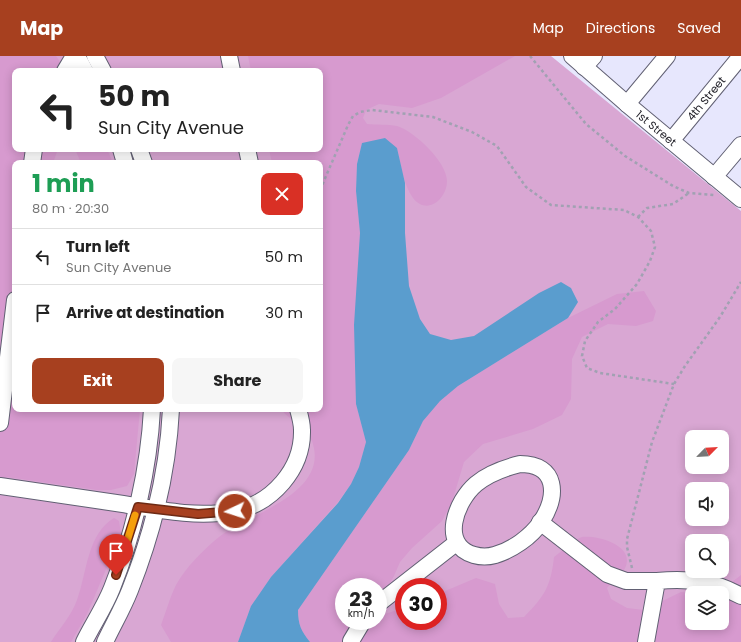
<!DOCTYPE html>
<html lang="en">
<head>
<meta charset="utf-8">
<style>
  body { margin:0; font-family:Poppins,sans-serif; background:#f6f6f6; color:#222; height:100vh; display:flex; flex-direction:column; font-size:15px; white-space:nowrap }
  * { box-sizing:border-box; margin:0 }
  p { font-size:13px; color:#767676 }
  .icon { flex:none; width:22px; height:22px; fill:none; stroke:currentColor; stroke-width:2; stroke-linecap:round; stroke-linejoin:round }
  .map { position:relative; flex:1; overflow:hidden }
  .side { position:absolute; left:12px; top:104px; width:311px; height:252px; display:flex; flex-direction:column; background:#fff; border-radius:8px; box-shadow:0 2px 10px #0003 }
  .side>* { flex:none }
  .top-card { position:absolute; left:12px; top:12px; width:311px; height:84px; border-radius:8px; box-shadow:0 2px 10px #0003; background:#fff; color:#222; overflow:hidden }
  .needle { width:26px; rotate:66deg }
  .fabs { position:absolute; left:685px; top:374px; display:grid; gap:8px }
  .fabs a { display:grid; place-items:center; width:44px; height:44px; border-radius:8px; background:#fff; box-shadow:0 2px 10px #0003; font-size:20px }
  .speed { position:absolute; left:335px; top:522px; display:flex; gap:8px; font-size:20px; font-weight:700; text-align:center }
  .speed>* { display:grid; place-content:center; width:52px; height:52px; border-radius:50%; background:#fff; box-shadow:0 2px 10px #0003; line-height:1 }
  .speed small { font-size:10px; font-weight:400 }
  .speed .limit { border:6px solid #d22; background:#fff; color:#111 }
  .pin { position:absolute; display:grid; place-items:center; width:34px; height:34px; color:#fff; margin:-41px -17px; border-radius:50% 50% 50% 0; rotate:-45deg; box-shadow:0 0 4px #0007 }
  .pin .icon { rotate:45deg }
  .me { position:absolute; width:44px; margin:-22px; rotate:266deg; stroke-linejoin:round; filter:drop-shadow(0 0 3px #0008) }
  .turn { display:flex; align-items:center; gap:14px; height:84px; padding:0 20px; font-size:18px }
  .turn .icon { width:52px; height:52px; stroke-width:2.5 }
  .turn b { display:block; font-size:28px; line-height:34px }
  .round { display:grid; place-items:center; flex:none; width:42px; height:42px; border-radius:8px; background:#f6f6f6 }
  .head { display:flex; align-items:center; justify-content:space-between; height:68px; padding:0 20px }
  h1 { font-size:24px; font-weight:700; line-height:30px; color:#1e9e55 }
  .primary-button { display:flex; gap:8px; margin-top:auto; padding:8px 20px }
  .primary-button a { flex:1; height:46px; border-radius:8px; background:#a7401f; color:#fff; font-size:16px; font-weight:700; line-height:46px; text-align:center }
  .primary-button a+a { background:#f6f6f6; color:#222 }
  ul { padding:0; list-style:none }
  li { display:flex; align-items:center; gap:12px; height:56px; padding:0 20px; border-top:1px solid #e0e0e0 }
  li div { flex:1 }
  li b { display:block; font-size:15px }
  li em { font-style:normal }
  header { display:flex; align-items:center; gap:24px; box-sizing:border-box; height:56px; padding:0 20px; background:#a7401f; color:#fff }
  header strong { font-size:19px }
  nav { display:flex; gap:22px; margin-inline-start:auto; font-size:14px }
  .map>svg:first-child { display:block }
  .green { fill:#d9a7d3; fill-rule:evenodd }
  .forest { fill:#d79acf }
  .water { fill:#5a9dce }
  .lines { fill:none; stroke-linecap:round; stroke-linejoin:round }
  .minor-casing { stroke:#616073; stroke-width:18 }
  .path { stroke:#a1a1b2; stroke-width:2.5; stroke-dasharray:3 3; stroke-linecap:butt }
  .minor { stroke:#fff; stroke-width:16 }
  .route-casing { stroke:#6d2a14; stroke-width:10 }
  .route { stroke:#a7401f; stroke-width:7 }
  .slow { stroke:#f59e0b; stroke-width:7 }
  .labels { text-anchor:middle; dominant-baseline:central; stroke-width:4; stroke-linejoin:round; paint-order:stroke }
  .street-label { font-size:11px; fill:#1e1d25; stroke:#e7e7fd }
</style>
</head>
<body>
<header>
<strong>Map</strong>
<nav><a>Map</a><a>Directions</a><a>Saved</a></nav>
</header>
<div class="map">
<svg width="741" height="586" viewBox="0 0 741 586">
  <rect width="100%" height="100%" fill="#e7e7fd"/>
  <!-- green -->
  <path class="green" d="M0 0H551L741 155V586H0ZM15 15H320V93H15ZM15 107H320V353H15ZM692 381H722V411H692ZM692 433H722V463H692ZM692 485H722V515H692ZM344 531H378V565H344ZM404 531H438V565H404ZM692 537H722V567H692Z"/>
  <!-- forest -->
  <g class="forest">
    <path d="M0 0H56L66 15H15V93H58L53 107H15V353H140L134 418 127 430 111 434H97L7 421 0 428Z"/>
    <path d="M248 0H515L441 42 412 52 379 48 366 54 363 62 367 68C376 69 388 68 397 70 414 75 447 106 447 125 447 143 427 160 413 142 403 128 401 108 397 92L362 87 357 108 356 135 360 177 356 348 366 386 359 411 351 428 338 446 271 521 251 550 238 586H171L161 569C166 556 170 541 176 529 186 511 203 494 219 481 247 458 331 438 312 385 310 379 286 359 280 353H320V107H272L269 93H320V15H251Z"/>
    <path d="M75 93H107L113 107H81Z"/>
    <path d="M644 235 656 255 653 265 636 270 608 268 582 281 572 303 571 343 562 359 533 373 483 388 464 406 452 446 442 465 412 492 400 506 394 520 387 532 378 539V531H344V565H378V560L404 552V565H438V538L476 522 495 528 499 548 508 562 524 561C544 541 551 530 554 501 560 497 575 483 582 481 598 479 638 490 624 514 620 520 612 526 607 532L611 543 627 552 644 554 681 536 694 537H692V567H722V537H718L741 519V586H310C301 575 298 568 298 554L409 394 423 365 439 345 458 330 568 262 617 238Z"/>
    <path d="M114 462 119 465 121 478 87 558 71 586H51C59 573 72 559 77 544 87 517 87 478 114 462Z"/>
  </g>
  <!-- water -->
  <path class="water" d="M385 82 397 92 405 127V177L409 230 420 263 430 278 451 284 474 280 539 237 561 226 571 232 578 246 568 262 458 330 440 345 423 365 409 394 298 554C298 568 301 575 310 586H238L251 550 271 521 338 447 351 428 359 411 366 386 356 348 354 269 360 177 356 135 357 108 362 87Z"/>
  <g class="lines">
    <defs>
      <g id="minor">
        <path d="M77 0 85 15"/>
        <path d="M95 0 103 15"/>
        <path d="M229 0 232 15"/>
        <path id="s1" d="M572 0 627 48 741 143"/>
        <path d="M584 11 594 0"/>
        <path d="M65 15 74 0"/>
        <path d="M627 48 667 0"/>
        <path id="s2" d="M671 85 741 0"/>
        <path d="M121 93 125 107"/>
        <path d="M139 93 144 107"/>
        <path d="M247 93 250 107"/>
        <path d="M32 107 34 93"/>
        <path d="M714 121 741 89"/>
        <path d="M0 367 15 244"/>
        <path d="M520 408C558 408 558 440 541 466 531 481 512 494 495 499 488 501 481 501 474 499 439 489 456 445 476 428 489 417 504 412 520 408Z"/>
        <path d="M0 430C41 436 82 442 123 448 159 454 198 462 234 455 272 448 303 413 302 374 302 367 300 360 298 353"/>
        <path d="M540 466 607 518 626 525H657"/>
        <path d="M378 548 456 487"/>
        <path d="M351 585 363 565"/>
        <path d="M84 586C93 568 105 550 112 532 134 477 149 412 152 353"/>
        <path d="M105 586C113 569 123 552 130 534 153 476 168 415 171 353"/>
        <path d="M646 586 657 525C688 522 714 525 741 540"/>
      </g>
    </defs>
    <!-- minor casing -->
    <use href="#minor" class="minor-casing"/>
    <!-- path -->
    <g class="path">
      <path d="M530 0 586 68 625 100 673 130 689 137 714 139"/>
      <path d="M320 134 348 69 353 60 360 56 372 54 433 61 472 76 497 90 526 131 551 149 624 154 638 161 651 175 655 191 650 205 637 228 615 253 598 266 585 285 582 300 587 312 600 317 674 328"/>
      <path d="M638 161 647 152 673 148 689 137"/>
      <path d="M632 512 627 491V483L652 386 674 328 685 310 720 261 741 226"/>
    </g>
    <!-- minor -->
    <use href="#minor" class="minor"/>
  </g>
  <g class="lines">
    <defs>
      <path id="route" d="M116 519 138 451 198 458 235 455"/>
    </defs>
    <!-- route casing -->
    <use href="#route" class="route-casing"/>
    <!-- route -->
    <use href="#route" class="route"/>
    <!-- slow -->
    <path class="slow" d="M125 492 135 459"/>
  </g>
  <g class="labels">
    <!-- street labels -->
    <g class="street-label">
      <text stroke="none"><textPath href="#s2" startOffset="55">4th Street</textPath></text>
      <text stroke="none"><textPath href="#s1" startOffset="111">1st Street</textPath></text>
    </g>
  </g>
</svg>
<div class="fabs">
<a><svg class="needle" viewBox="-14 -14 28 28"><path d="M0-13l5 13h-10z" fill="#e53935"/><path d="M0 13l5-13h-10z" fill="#767676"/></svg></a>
<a><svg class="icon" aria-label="sound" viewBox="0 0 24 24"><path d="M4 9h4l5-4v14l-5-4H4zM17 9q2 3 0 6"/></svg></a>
<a><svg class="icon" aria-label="search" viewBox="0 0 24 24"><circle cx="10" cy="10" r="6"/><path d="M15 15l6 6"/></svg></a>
<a><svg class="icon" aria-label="layers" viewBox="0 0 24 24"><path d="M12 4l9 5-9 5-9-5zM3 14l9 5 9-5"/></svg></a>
</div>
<div class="speed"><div>23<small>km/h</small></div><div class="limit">30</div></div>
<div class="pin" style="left:116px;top:519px;background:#d93025"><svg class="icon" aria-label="arrive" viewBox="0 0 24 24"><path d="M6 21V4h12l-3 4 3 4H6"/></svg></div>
<svg class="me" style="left:235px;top:455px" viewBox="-20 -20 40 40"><circle r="17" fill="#a7401f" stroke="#fff" stroke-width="3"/><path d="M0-11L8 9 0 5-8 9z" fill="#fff"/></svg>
<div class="top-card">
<div class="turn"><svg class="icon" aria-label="left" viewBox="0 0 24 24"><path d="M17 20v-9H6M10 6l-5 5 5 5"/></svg><div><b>50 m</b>Sun City Avenue</div></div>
</div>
<section class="side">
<div class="head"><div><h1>1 min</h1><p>80 m · 20:30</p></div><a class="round" style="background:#d93025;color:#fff"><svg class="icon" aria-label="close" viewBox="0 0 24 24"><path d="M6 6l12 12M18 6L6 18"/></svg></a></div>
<ul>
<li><svg class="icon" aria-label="left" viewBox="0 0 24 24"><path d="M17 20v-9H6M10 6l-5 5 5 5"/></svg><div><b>Turn left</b><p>Sun City Avenue</p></div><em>50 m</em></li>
<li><svg class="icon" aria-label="arrive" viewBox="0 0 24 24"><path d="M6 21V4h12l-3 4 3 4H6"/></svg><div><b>Arrive at destination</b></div><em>30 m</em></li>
</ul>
<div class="primary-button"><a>Exit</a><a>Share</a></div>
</section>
</div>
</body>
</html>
